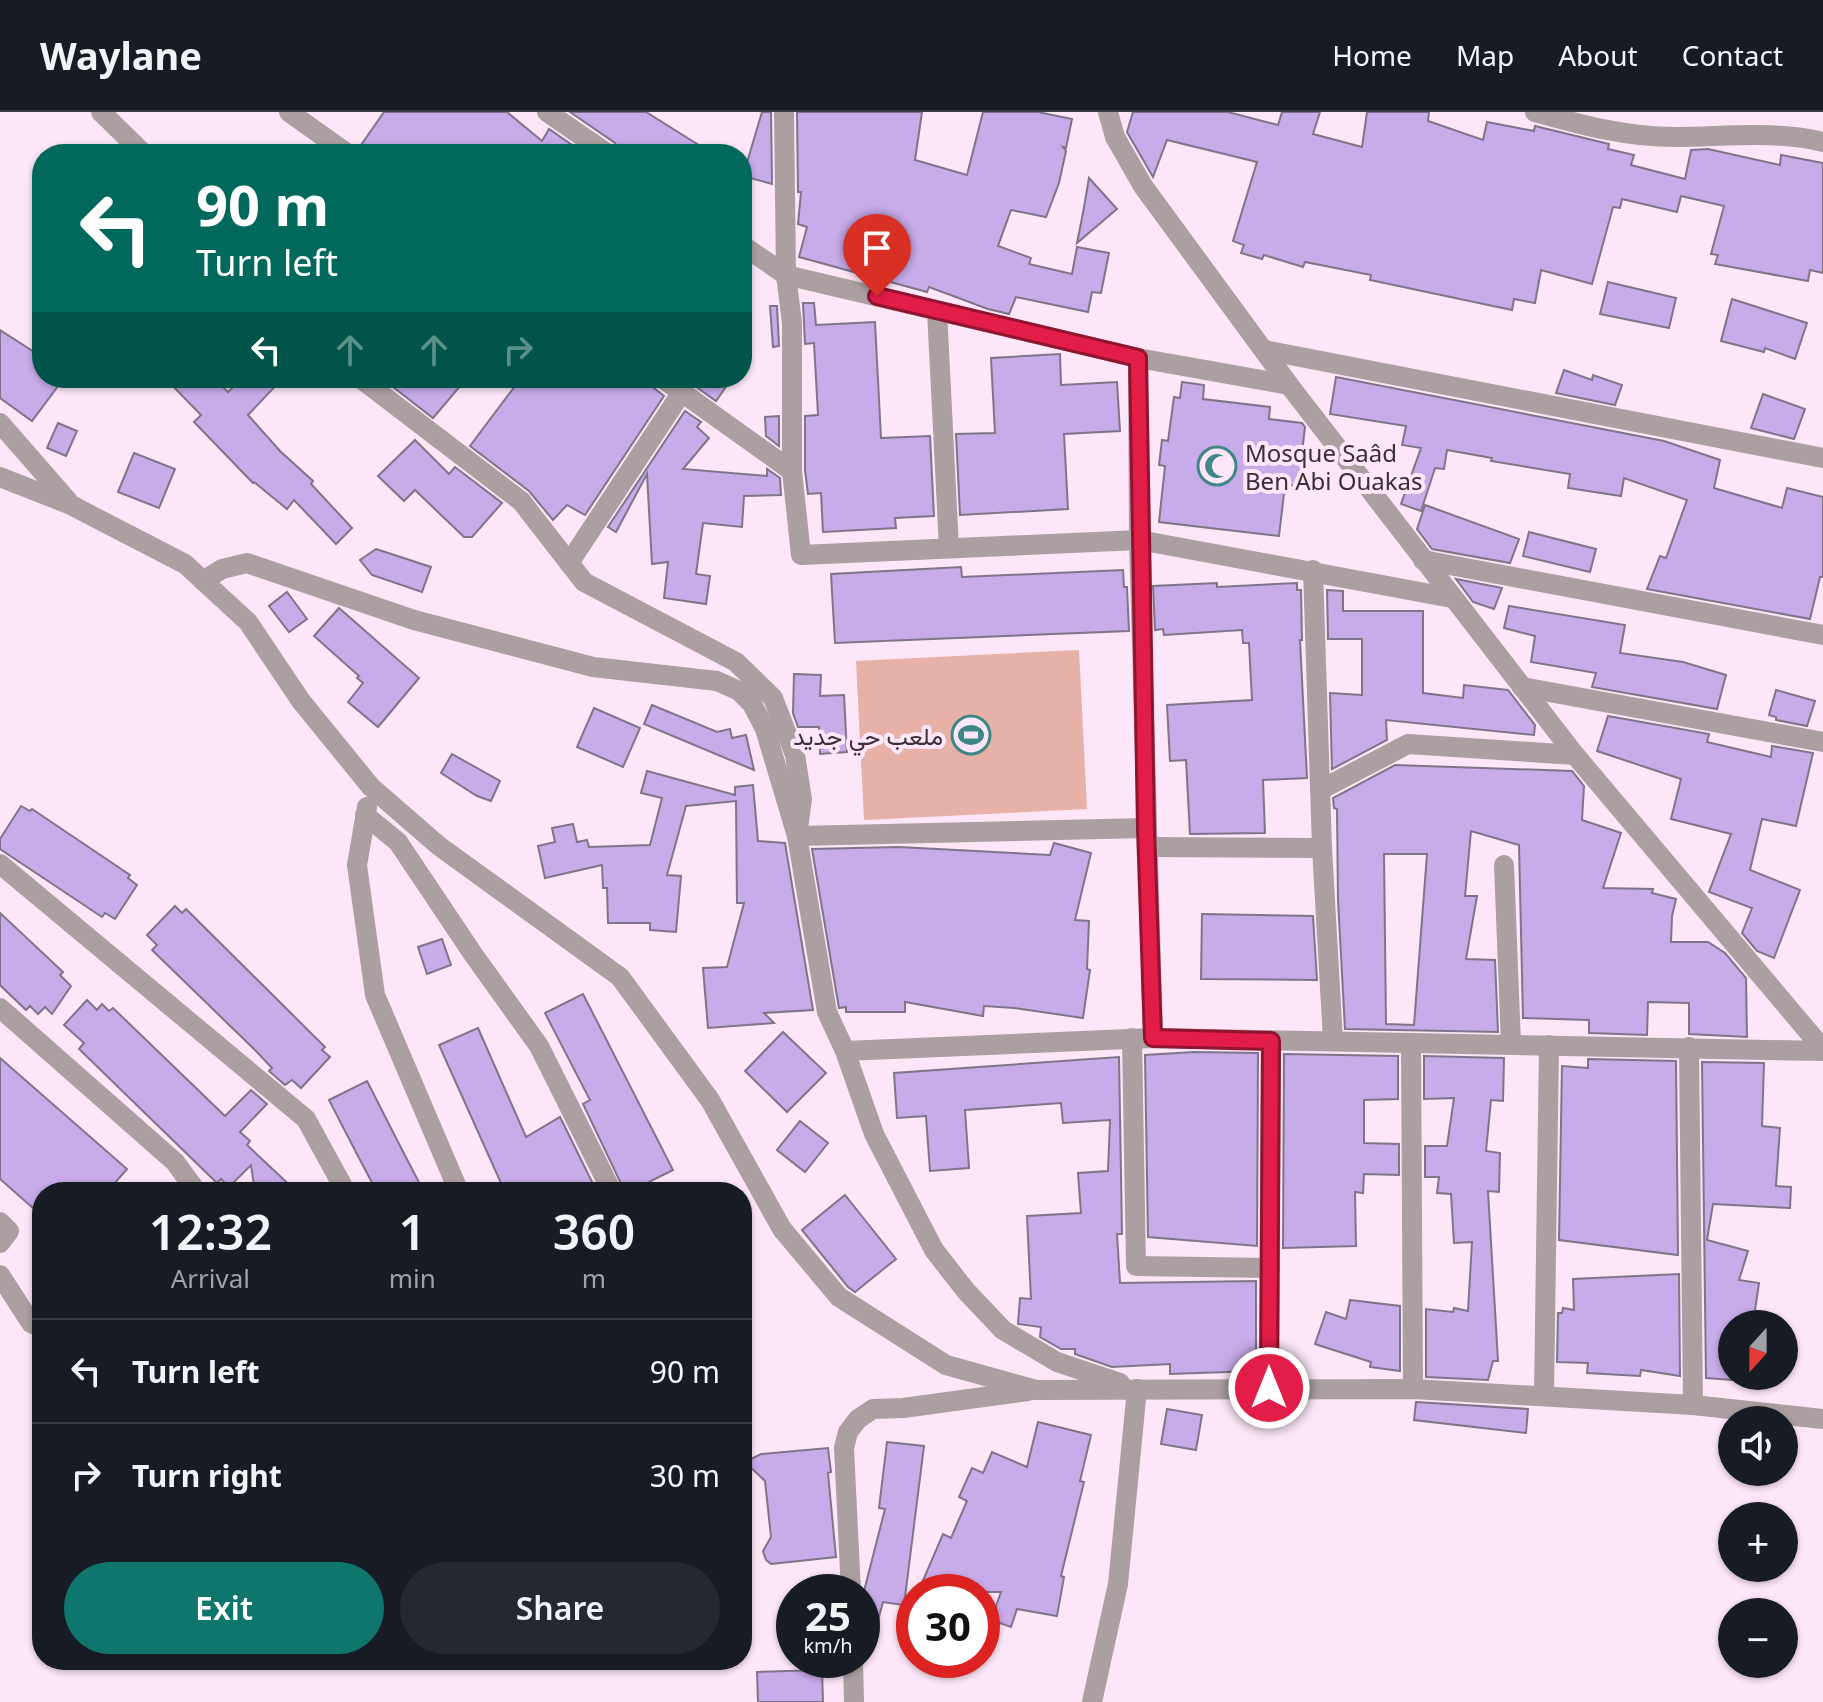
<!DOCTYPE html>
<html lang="en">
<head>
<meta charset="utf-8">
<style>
  body { margin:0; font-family:"Noto Sans",Vazirmatn,sans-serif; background:#242831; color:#f1f3f6; height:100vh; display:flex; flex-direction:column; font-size:30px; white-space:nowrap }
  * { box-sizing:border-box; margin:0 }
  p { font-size:26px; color:#9ea1a6 }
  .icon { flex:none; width:44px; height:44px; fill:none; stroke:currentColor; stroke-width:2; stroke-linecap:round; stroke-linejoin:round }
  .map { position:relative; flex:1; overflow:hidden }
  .panel { position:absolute; left:32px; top:1070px; width:720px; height:488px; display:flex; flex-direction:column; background:#171b24; border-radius:32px; box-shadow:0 2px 6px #0004 }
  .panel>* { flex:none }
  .top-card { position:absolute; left:32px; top:32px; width:720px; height:244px; border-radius:32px; box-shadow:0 2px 6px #0004; background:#00695c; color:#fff; overflow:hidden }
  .needle { width:52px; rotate:201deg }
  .controls { position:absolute; left:1718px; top:1198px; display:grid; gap:16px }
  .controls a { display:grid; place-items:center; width:80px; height:80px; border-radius:50%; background:#171b24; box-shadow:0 2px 6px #0004; font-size:40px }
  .speed { position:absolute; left:776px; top:1462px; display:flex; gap:16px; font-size:40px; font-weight:700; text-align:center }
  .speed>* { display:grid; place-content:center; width:104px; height:104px; border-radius:50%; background:#171b24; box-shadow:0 2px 6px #0004; line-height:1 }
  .speed small { font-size:20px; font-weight:400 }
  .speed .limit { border:12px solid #d22; background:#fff; color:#111 }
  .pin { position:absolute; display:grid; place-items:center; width:68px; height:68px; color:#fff; margin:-82px -34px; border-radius:50% 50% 50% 0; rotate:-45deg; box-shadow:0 0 8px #0007 }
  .pin .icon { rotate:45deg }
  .me { position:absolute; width:88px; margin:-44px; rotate:0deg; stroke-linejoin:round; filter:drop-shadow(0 0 6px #0008) }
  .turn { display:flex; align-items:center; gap:28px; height:168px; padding:0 32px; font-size:36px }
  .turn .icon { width:104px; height:104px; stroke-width:2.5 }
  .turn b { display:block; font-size:56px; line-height:68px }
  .lanes { display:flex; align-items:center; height:76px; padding:0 32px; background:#0003; justify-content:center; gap:40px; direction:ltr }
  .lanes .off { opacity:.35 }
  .eta { display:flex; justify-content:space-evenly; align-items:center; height:136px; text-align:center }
  .eta b { font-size:48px; font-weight:600; line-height:56px }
  .action { display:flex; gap:16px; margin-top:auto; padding:16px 32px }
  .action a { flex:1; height:92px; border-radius:48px; background:#0f766e; color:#fff; font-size:32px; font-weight:600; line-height:92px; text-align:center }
  .action a+a { background:#242831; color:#f1f3f6 }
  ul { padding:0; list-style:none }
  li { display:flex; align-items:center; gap:24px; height:104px; padding:0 32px; border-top:2px solid #363941 }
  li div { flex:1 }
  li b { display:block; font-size:30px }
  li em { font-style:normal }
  header { display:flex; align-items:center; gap:48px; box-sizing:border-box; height:112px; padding:0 40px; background:#171b24; border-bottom:2px solid #363941 }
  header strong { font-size:38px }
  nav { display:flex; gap:44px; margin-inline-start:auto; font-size:28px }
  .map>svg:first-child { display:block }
  .green { fill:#e8b1a8 }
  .building { fill:#c8abe9; stroke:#7e7589; stroke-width:2; fill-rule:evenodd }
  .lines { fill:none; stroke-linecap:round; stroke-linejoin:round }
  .minor { stroke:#ab9fa1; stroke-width:20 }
  .tertiary { stroke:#ab9fa1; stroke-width:20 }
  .route-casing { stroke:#92132f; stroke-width:20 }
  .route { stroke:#e11d48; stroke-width:14 }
  .labels { text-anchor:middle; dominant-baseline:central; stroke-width:8; stroke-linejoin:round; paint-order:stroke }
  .poi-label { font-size:24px; fill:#382f36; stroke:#fce6f7; text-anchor:start }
</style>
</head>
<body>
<header>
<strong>Waylane</strong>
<nav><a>Home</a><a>Map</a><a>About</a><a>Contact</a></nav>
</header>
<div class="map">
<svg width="1823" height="1590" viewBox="0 0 1823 1590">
  <rect width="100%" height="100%" fill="#fce6f7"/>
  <!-- green -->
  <path class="green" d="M1079 538 1087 697 864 708 856 549Z"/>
  <!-- building -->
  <g class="building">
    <path d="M384 0H507L542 29 549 17 585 42H361L359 36Z"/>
    <path d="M570 0H646L713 42H621L615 31Z"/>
    <path d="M762 0H771L772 72 743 64Z"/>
    <path d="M797 0H922L915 48 967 63 983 0H1038L1072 7 1066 36 1063 35 1066 39 1059 71 1046 105 1011 98 998 134 1031 146 1029 152 1072 162 1077 135 1109 141 1101 181 1092 180 1088 200 1016 185 1009 202 988 197 929 175 927 180 799 145 807 115 798 112 801 80H798Z"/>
    <path d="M1133 0H1228L1278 13 1282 0H1320L1313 22 1362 35 1367 0H1429L1428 9 1483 28 1487 10 1534 19 1535 14 1609 32 1608 37 1634 43 1631 53 1685 67 1691 38 1708 37 1780 53 1781 43 1823 51V161L1810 158 1808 169 1715 152 1718 143 1711 142 1724 94 1681 84 1677 100 1622 87 1620 96 1613 95 1592 172 1541 158 1535 191 1514 187 1512 198 1370 168 1371 163 1305 150 1303 155 1264 143 1262 147 1241 141 1244 133 1233 129 1257 50 1167 28 1153 65 1127 20Z"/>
    <path d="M1089 66 1117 97 1077 131 1083 101Z"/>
    <path d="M1608 170 1676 186 1669 216 1600 202Z"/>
    <path d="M1732 187 1807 211 1795 247 1765 236 1764 240 1721 229Z"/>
    <path d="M803 191H814L816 213 875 210 881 326 930 324 934 404 895 406 896 416 823 420 821 381 808 382 805 358V304L818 303 814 231 805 232Z"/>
    <path d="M770 194H777L779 234 773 235Z"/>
    <path d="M0 218 42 245V266H64L32 309 0 286Z"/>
    <path d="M1060 242 1061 273 1117 270 1120 319 1064 322 1068 397 960 403 956 322 995 321 991 246Z"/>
    <path d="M1564 258 1592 268 1593 263 1622 273 1615 293 1556 281Z"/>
    <path d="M1336 265 1664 329 1720 348 1714 376 1782 396 1787 376 1823 385V465H1820L1810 507 1647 477 1660 444 1666 446 1687 388 1624 366 1621 384 1568 376 1570 362 1491 349 1492 346 1447 338 1444 357 1435 356 1421 399 1401 392 1421 336 1402 333 1406 314 1330 302Z"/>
    <path d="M165 266H214L228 280 243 266H283L248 303 280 339 313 369 311 372 352 416 336 432 294 388 287 397 254 370 253 371 194 310 201 303Z"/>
    <path d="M392 266H467L433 306 388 271Z"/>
    <path d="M521 266H649L654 276 664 284 585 403 567 393 553 408 529 379 470 334Z"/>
    <path d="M684 266H732L716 289Z"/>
    <path d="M1182 270 1204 273 1203 287 1270 295 1269 307 1302 311 1305 315 1298 374 1285 373 1279 424 1159 410 1165 354 1159 353 1162 328 1168 329 1174 285 1180 286Z"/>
    <path d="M1763 282 1805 297 1794 327 1751 316Z"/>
    <path d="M685 299 701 310 697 315 709 326 683 357 767 364V357L780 366 781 383 744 384 742 415 703 411 696 462 710 464 706 492 664 486 668 450 652 452 647 362 616 420 608 415Z"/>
    <path d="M779 304V334L766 324 765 305Z"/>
    <path d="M58 311 77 319 66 344 47 336Z"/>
    <path d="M415 328 449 362 455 355 502 391 472 425H464L415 378 404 389 378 364Z"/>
    <path d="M134 341 175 357 159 396 118 380Z"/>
    <path d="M1425 393 1519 427 1510 451 1432 437 1417 417Z"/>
    <path d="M1529 420 1596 437 1590 460 1523 444Z"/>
    <path d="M376 437 431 455 422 480 372 463 360 448Z"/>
    <path d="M961 455 962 465 1123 458 1124 475H1127L1129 519 835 531 831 462Z"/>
    <path d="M1456 467 1502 476 1494 497 1473 490Z"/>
    <path d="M1217 471V475L1297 471V478H1301L1302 528H1300L1307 666 1263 668 1265 721 1190 722 1186 648 1170 649 1167 593 1252 588 1249 531H1243L1242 518 1164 523 1163 517 1155 518 1153 474Z"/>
    <path d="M1327 478 1343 479V499H1423V581L1463 586 1464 573 1508 578 1535 613 1534 623 1386 608 1387 628 1332 657 1330 581 1362 583V527H1328Z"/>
    <path d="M287 480 307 507 289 520 269 494Z"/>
    <path d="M1509 494 1625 513 1620 541 1683 550 1726 563 1717 597 1592 575 1596 561 1531 550 1535 524 1504 516Z"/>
    <path d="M339 496 419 566 378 615 348 590 363 571 357 566 359 564 314 524Z"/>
    <path d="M794 562 821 563 820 584 844 583 847 640 820 642 819 615H798L793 601Z"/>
    <path d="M1776 578 1815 589 1807 614 1776 608V605L1769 603Z"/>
    <path d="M652 593 717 620 730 617 732 626 746 623 754 658 644 612Z"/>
    <path d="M594 596 640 616 623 655 577 635Z"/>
    <path d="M1608 604 1709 622 1707 630 1771 645 1772 634 1813 641 1796 714 1762 707 1750 758 1800 778 1774 846 1757 839 1742 821 1752 796 1709 780 1731 722 1671 707 1681 667 1597 639Z"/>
    <path d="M452 642 500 669 491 689 477 684 441 661Z"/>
    <path d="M1395 653 1572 659 1584 674 1582 708 1621 721 1603 776 1653 777 1652 781 1676 787 1672 804 1671 830H1708L1725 841 1746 866 1747 925 1689 922V891L1648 890 1647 923 1589 921V908L1523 906 1519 733 1471 719 1465 784H1477L1466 847 1495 848 1498 920 1345 917 1338 788 1337 697 1334 696 1333 686ZM1384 742H1427L1414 913 1386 912Z"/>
    <path d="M647 659 735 683V675L753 673 758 729 785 731 813 898 764 901 774 911 708 916 703 856 727 855 744 791H737L736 689 686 694 667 763 681 764 676 820 650 818V811H608L607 776H603L602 753 545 766 538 734 555 730 552 716 573 712 577 730 587 728 589 735 650 733 662 686 641 681Z"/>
    <path d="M21 694 30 699 32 697 130 763 128 766 137 773 115 807 105 801 102 805 0 737V727Z"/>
    <path d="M1054 731 1091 741 1075 808 1089 809 1087 857 1090 858 1083 906 1014 896 984 894 983 904 905 890V900H846V895L839 896 812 737 899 735 1050 743Z"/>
    <path d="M175 794 182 801 186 797 325 935 322 938 330 945 301 976 292 968 285 973 269 959 272 956 256 939 152 838 157 833 147 823Z"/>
    <path d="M0 801 63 860 60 863 71 874 52 902 45 895 38 902 30 894 26 898 0 873Z"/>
    <path d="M1202 802 1313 804 1317 868 1201 867Z"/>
    <path d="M442 827 451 853 427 862 418 835Z"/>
    <path d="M583 882 673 1058 629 1080H625L583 992 590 988 545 901Z"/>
    <path d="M87 888 97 898 102 892 109 899 113 896 225 1004 251 978 267 992 240 1020 250 1029 247 1033 297 1080H255L251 1053 229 1075 221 1067 217 1071 79 937 84 931 64 913Z"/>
    <path d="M478 916 526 1025 560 1005 597 1080H505L439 933Z"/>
    <path d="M783 920 826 961 787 1000 745 959Z"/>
    <path d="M1194 940 1258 941 1257 1134 1148 1125 1145 943Z"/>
    <path d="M1284 942 1398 944V987L1364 988V1031L1399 1032V1063L1364 1062 1363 1081 1355 1080 1356 1134 1283 1136Z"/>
    <path d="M1424 944 1504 946 1503 989 1491 988 1486 1039 1500 1041 1499 1080 1488 1079 1498 1249H1493L1488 1268 1426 1265V1197L1453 1200 1454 1196 1468 1199 1472 1130 1454 1131 1451 1082 1437 1081 1439 1065H1425V1034H1447L1454 986 1424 987Z"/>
    <path d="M1119 945 1122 1122H1117L1120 1171 1256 1169V1259L1170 1262V1252L1112 1255 1075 1242V1237H1061L1040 1225 1041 1215 1018 1212 1020 1186 1031 1187 1027 1104 1081 1101 1078 1061 1108 1059 1110 1008 1063 1011 1061 991 965 998 969 1056 930 1059 926 1004 897 1006 894 961Z"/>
    <path d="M0 946 127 1057 107 1080H42V1104L0 1067Z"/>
    <path d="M1588 947 1676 949 1678 1143 1559 1128 1562 954 1588 956Z"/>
    <path d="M1702 950 1764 951 1762 1014 1780 1016 1776 1074 1791 1075 1790 1096 1713 1092 1707 1128 1748 1139 1739 1168 1759 1171 1753 1212H1732V1268L1706 1266Z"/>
    <path d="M367 969 397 1028 424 1080H377L359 1046 329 988Z"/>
    <path d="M800 1009 828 1031 805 1060 777 1038Z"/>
    <path d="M845 1083 896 1147 855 1180 848 1175 802 1118Z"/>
    <path d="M1679 1162 1680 1264 1641 1258 1640 1264 1587 1261 1588 1251 1557 1250 1558 1201H1562L1563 1196 1574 1198 1573 1167Z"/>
    <path d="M1350 1188 1400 1194V1259L1370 1255 1371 1250 1315 1232 1326 1200 1346 1207Z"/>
    <path d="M1416 1290 1528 1297 1526 1321 1414 1308Z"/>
    <path d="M1167 1297 1202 1303 1196 1338 1161 1332Z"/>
    <path d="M1038 1310 1091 1323 1080 1369 1084 1370 1061 1464 1064 1465 1057 1504 1017 1497 1011 1515 991 1508 1001 1480H918L943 1422 951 1426 967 1389 959 1385 972 1356 983 1361 992 1340 1027 1355Z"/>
    <path d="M887 1330 924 1334 904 1493 883 1490 869 1542 862 1539V1487L885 1397 879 1396Z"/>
    <path d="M828 1336 831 1360 828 1361 836 1445 771 1452 766 1448 763 1439 771 1425 765 1369 745 1350 761 1342Z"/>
    <path d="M822 1558 823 1590H758L757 1560Z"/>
  </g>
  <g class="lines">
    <!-- minor -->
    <g class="minor">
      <path d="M101 0 144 42"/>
      <path d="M289 0 348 42"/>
      <path d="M547 0 608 42"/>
      <path d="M784 0 786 163 792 211V359L801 443 1139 428 1153 926"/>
      <path d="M1535 0C1582 13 1626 25 1675 25 1723 25 1775 18 1823 30"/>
      <path d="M742 133 786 163 1138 246 1289 273"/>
      <path d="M937 199 949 436"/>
      <path d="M1264 238 1823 346"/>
      <path d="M1138 246 1139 428 1452 486"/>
      <path d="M360 266 521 389 584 470 736 550 773 586 795 643 802 687 797 724 1146 716"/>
      <path d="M662 266 792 359"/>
      <path d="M0 311 68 389"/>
      <path d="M0 365 71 393 185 452 248 510 301 589 371 675 439 734 620 865 710 988 782 1117 839 1185 946 1253 1036 1278 1413 1277 1693 1293 1823 1307"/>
      <path d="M1423 448 1823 523"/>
      <path d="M569 451 682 280"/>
      <path d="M1313 458 1322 736 1333 928"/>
      <path d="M203 469 222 457 247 451 414 508 593 555 717 569 739 579 752 592 765 617 797 724 827 900 845 939 874 1022 934 1138 966 1179 1003 1218 1057 1250 1120 1271"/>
      <path d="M1522 575 1823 630"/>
      <path d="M1320 678 1408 632 1575 643"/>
      <path d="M367 695 357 753 375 883 459 1080"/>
      <path d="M365 703 398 730 473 842 539 934 612 1080"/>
      <path d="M1147 735 1322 736"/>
      <path d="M0 752 306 1007 346 1080"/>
      <path d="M1504 753 1511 932"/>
      <path d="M0 896 175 1050 197 1080"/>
      <path d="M1132 926 1136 1154 1270 1156"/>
      <path d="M1411 931 1413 1277"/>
      <path d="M1689 935 1693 1293"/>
      <path d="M845 939 1153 926 1823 939"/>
      <path d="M0 1110 9 1119 0 1131"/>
      <path d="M0 1163 31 1211 42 1216"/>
      <path d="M1269 1276 1271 929"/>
      <path d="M1544 1283 1549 933"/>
      <path d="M851 1480 844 1336 848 1320 858 1307 873 1297 903 1296 1028 1279"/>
      <path d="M853 1548 854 1590"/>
      <path d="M1092 1590 1118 1472 1137 1277"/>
    </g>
    <!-- tertiary -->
    <path class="tertiary" d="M1108 0 1115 25 1143 74 1289 273 1575 643 1823 937"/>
  </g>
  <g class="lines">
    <defs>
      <path id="route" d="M877 184 1138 246 1146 716 1153 926 1271 929 1269 1276"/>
    </defs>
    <!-- route casing -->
    <use href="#route" class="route-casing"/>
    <!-- route -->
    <use href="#route" class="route"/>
  </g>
  <!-- icons -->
  <defs>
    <symbol id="mosque-ring" viewBox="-11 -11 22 22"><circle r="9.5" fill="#fce6f7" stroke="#3f8786" stroke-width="1.5"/><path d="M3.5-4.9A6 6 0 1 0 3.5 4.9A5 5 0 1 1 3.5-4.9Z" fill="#3f8786"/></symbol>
    <symbol id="stadium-ring" viewBox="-11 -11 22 22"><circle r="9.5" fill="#fce6f7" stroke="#3f8786" stroke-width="1.5"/><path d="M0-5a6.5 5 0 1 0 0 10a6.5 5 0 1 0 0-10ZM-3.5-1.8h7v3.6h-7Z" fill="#3f8786"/></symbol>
  </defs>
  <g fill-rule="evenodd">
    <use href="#mosque-ring" x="1195" y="332" width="44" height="44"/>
    <use href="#stadium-ring" x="949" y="601" width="44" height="44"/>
  </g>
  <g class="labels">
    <!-- poi labels -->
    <g class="poi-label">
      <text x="1245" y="340">Mosque Saâd<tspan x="1245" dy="28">Ben Abi Ouakas</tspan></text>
      <text x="943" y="623" text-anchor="end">ملعب حي جديد</text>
    </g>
  </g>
</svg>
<div class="controls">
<a><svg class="needle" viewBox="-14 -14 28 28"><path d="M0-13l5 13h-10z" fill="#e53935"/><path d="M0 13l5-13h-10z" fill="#9ea1a6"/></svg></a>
<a><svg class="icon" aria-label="sound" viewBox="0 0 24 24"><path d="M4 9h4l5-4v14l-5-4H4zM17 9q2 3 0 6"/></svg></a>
<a>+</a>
<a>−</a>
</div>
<div class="speed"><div>25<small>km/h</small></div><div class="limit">30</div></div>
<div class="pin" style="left:877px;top:184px;background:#d93025"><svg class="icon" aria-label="arrive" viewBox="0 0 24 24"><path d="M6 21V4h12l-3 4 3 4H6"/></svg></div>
<svg class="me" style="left:1269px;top:1276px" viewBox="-20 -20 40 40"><circle r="17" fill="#e11d48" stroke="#fff" stroke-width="3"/><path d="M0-11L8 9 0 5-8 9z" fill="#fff"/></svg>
<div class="top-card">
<div class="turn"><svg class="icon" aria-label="left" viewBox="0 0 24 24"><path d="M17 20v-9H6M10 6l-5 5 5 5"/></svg><div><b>90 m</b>Turn left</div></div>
<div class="lanes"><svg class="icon" aria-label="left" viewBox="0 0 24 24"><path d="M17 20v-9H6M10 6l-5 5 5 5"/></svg><svg class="icon off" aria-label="ahead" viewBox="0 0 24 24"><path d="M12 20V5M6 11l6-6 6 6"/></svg><svg class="icon off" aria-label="ahead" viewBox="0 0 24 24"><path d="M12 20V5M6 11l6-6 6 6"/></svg><svg class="icon off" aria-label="right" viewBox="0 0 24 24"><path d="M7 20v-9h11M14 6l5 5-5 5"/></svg></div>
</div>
<section class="panel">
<div class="eta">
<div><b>12:32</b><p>Arrival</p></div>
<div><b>1</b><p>min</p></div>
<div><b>360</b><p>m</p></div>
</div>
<ul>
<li><svg class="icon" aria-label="left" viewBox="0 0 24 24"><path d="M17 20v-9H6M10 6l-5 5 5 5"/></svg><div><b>Turn left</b></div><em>90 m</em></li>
<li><svg class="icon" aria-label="right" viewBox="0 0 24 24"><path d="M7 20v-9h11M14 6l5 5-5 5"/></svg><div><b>Turn right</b></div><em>30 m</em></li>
</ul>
<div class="action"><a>Exit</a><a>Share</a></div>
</section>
</div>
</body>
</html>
